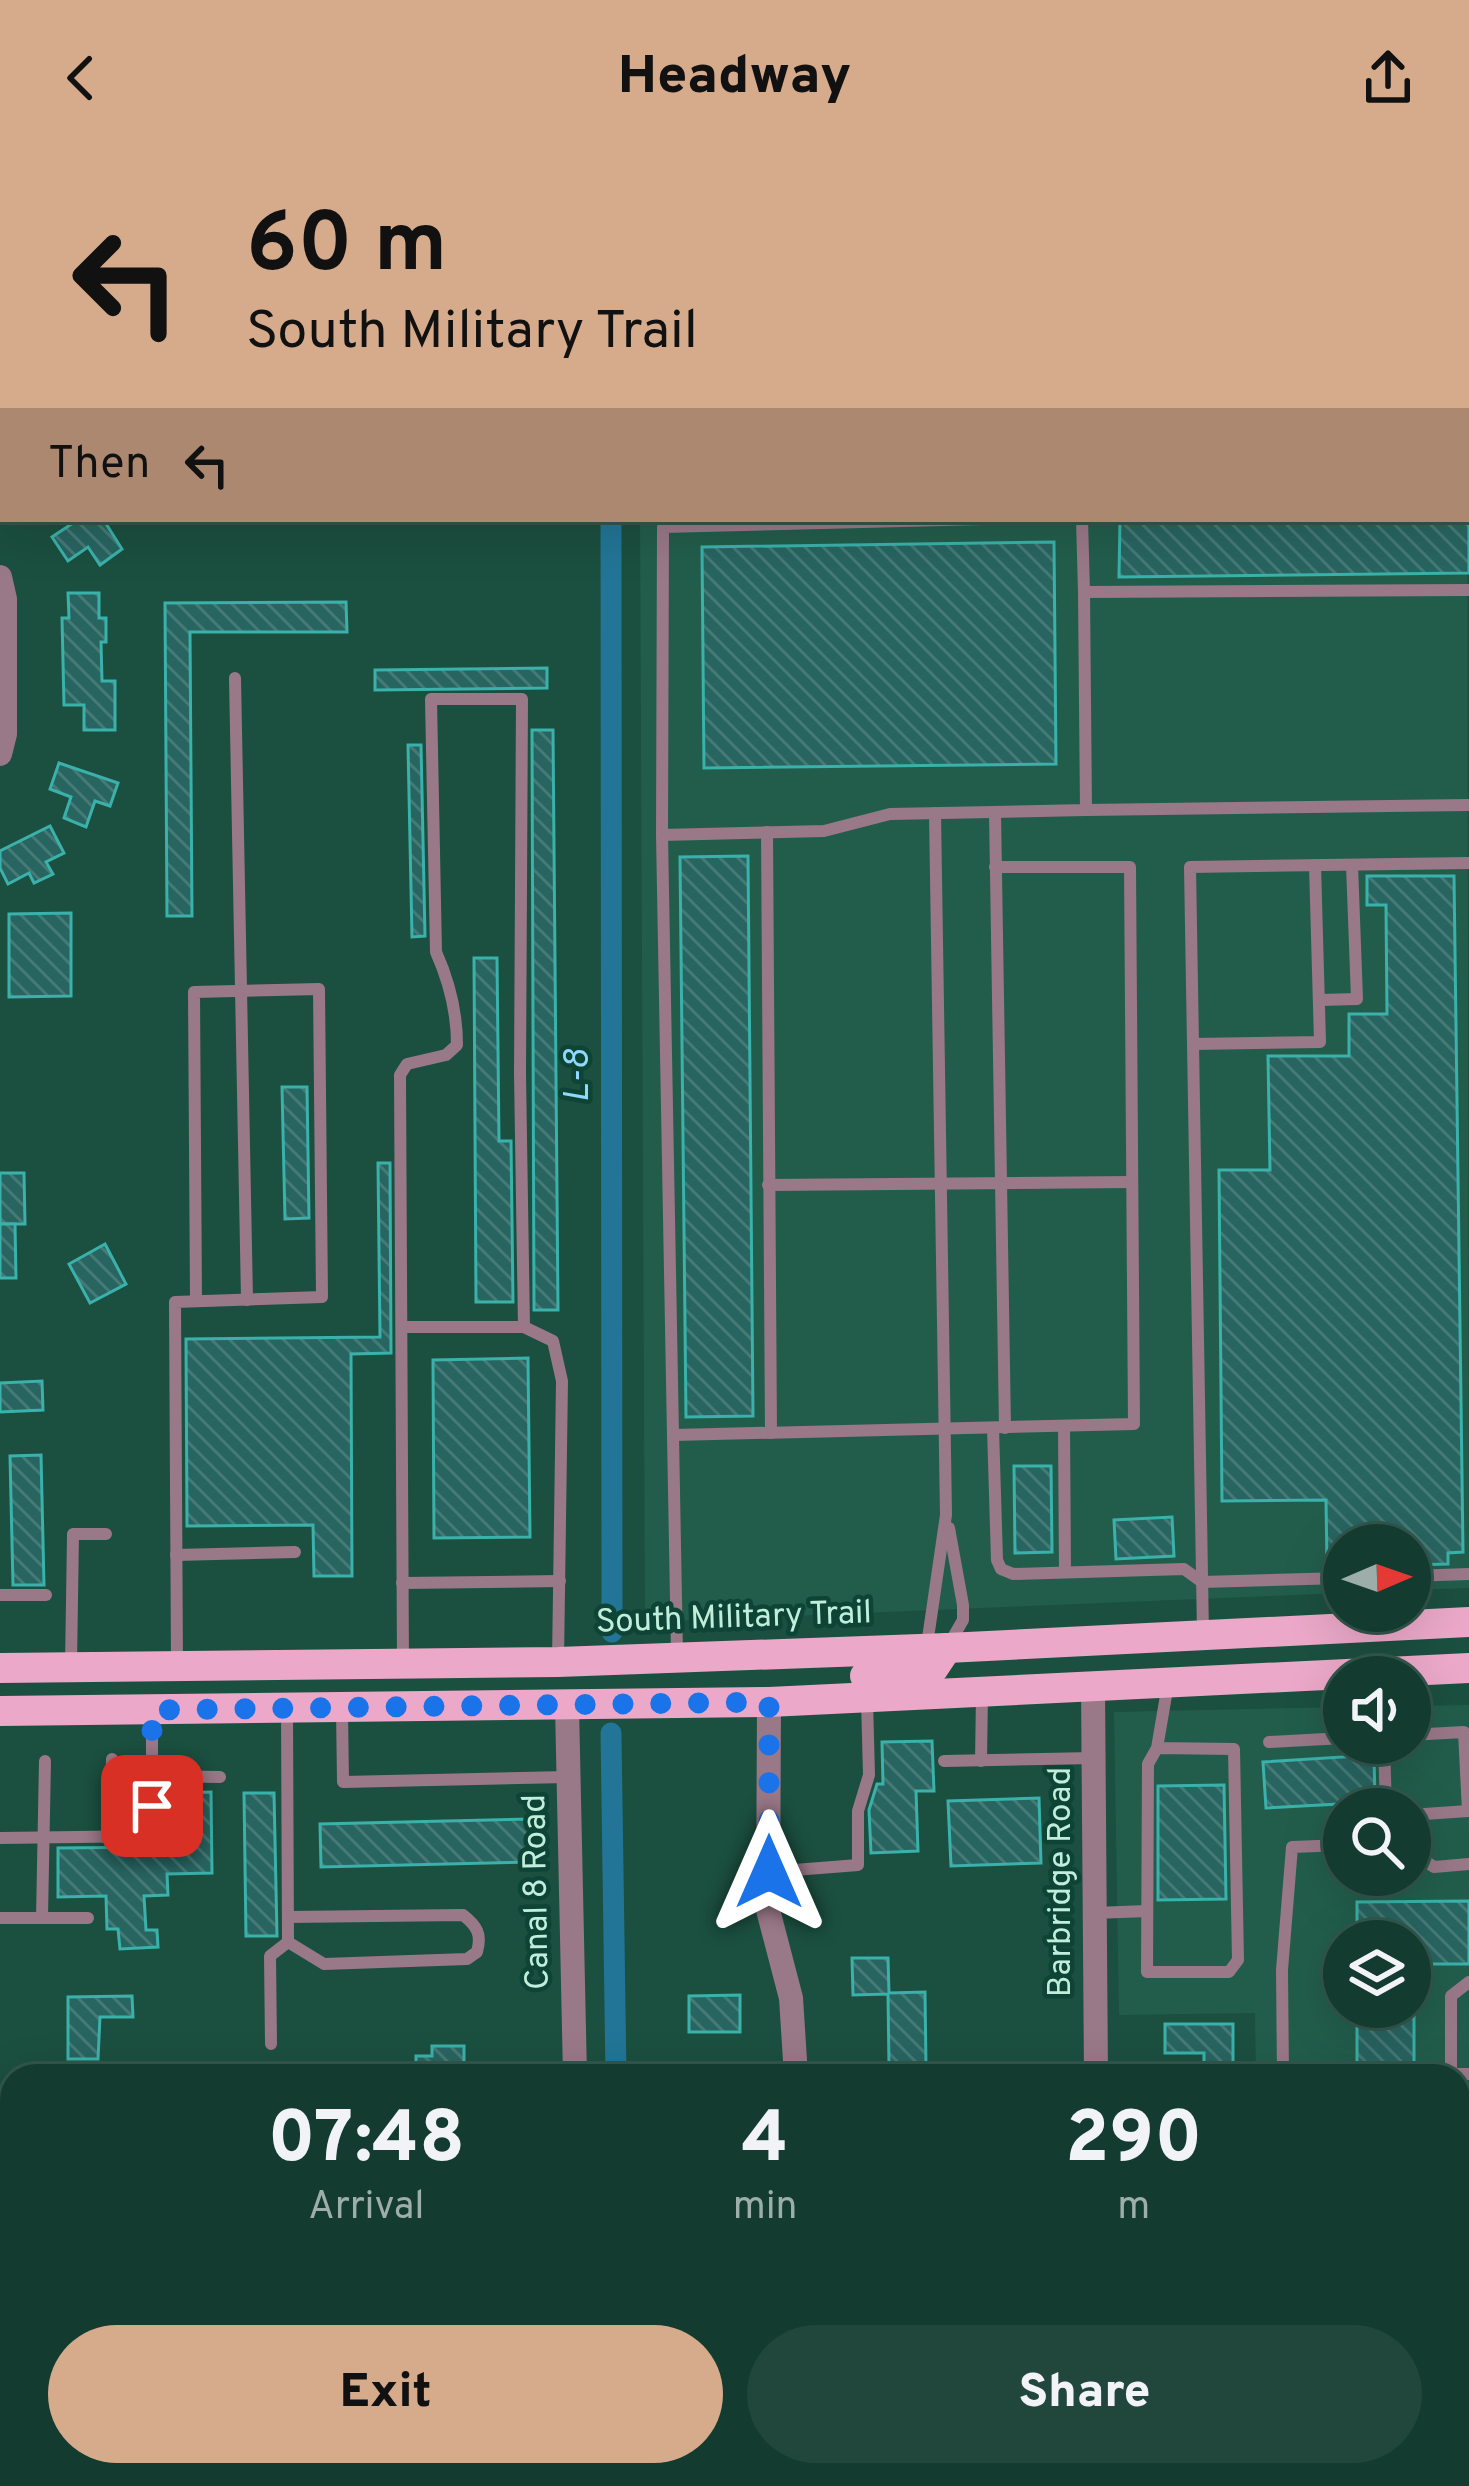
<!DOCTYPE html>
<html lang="en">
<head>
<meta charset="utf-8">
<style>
  body { margin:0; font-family:Overpass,sans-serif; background:#21463b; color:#f1f3f6; height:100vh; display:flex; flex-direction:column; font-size:45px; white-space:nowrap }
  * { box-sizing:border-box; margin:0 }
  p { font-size:39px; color:#9dadaa }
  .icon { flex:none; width:66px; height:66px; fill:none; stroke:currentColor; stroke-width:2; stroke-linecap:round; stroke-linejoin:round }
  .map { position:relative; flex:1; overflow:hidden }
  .drawer { position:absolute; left:0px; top:1908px; width:1470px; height:423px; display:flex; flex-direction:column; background:#143b2f; border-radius:36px 36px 0 0; box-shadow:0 12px 48px #0002,0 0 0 3px #33554b }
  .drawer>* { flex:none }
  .hud { position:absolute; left:0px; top:0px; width:1470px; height:366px; box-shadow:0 12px 48px #0002,0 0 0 3px #33554b; background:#d6ab8b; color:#111; overflow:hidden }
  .needle { width:78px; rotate:88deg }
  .fabs { position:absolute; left:1323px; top:1368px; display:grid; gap:24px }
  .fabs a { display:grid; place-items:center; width:108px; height:108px; border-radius:50%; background:#143b2f; box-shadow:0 12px 48px #0002,0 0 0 3px #33554b; font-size:60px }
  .pin { position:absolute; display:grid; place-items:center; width:102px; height:102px; color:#fff; margin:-51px; border-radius:24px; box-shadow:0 6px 18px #0006 }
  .me { position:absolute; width:132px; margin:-66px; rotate:0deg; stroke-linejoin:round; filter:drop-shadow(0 0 9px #0008) }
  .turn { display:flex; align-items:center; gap:42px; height:252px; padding:0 48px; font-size:54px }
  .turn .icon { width:156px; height:156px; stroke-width:2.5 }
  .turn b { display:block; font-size:84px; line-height:102px }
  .then { display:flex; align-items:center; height:114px; padding:0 48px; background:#0003; gap:24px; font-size:45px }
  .eta { display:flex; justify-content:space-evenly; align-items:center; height:204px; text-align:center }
  .eta b { font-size:72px; font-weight:800; line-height:84px }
  .action { display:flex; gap:24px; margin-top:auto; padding:24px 48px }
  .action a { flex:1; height:138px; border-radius:72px; background:#d6ab8b; color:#111; font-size:48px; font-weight:800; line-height:138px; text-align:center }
  .action a+a { background:#21463b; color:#f1f3f6 }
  header { display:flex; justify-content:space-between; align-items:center; height:156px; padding:0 48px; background:#d6ab8b; color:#111; font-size:54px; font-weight:800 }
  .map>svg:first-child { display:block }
  .built { fill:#225d4b; fill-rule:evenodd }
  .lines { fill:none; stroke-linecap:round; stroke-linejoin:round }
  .canal { stroke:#227596; stroke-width:21 }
  .building { fill:url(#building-back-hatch); stroke:#3ab1aa; stroke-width:3 }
  .service { stroke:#997887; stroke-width:12 }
  .minor { stroke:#997887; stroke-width:24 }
  .primary { stroke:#eba8c8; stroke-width:30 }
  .route { stroke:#1a73e8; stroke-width:21; stroke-dasharray:0 37.8 }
  .labels { text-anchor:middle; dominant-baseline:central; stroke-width:9; stroke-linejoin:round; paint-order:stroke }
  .street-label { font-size:33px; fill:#c1eedc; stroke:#0d4435 }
  .water-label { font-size:36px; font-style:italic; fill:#90d9fc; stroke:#0d4435 }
</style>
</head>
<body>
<header><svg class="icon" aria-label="back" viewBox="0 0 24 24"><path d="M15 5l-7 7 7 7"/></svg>Headway<svg class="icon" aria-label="share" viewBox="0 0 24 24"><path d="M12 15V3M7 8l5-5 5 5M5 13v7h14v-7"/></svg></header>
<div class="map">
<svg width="1469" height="2330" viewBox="0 0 1469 2330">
  <defs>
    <pattern id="building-back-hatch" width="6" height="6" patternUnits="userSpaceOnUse" patternTransform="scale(3)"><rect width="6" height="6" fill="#286460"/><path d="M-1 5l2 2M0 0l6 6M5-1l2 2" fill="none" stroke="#457a76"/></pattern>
  </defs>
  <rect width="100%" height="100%" fill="#1b4f3f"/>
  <!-- built -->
  <g class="built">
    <path d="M1467 220 1469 1432 1410 1434V1389H1344V1437L645 1466 640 363H1467Z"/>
    <path d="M1469 1549V2330H1261V2319H1458V1920H1256L1255 1857 1119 1859 1114 1556 1344 1551V1587H1410V1550ZM1344 1653H1410V1719H1344ZM1344 1785H1410V1851H1344Z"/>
  </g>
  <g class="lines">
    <!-- canal -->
    <g class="canal">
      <path d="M607 0V3"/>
      <path d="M611 363 612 1476"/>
      <path d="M611 1577 616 1920"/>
      <path d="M621 2319V2330"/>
    </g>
  </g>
  <!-- building -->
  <g class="building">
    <path d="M79 363H103L122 393 100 409 88 391 68 405 52 381Z"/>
    <path d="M1120 363H1469V417L1119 421Z"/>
    <path d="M1054 386 1056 608 704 612 702 391Z"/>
    <path d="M68 437H99V462H106V486H101L102 525H115V574H84V549H64L62 462H69Z"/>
    <path d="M346 446 347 476H190L192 760H167L165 447Z"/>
    <path d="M547 512V532L375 534V514Z"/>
    <path d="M532 574H553L558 1154H534Z"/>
    <path d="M408 589H421L425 780 412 781Z"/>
    <path d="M59 607 118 627 110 650 95 645 86 671 64 662 71 641 50 633Z"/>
    <path d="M50 670 64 697 46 706 53 718 34 727 29 717 8 728 0 712V695Z"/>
    <path d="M748 700 753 1260 686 1261 680 701Z"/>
    <path d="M1367 720H1454L1463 1396 1448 1397V1408L1410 1409V1389H1344V1409H1327L1326 1344 1222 1345 1219 1014H1270L1268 900H1349V858H1387L1386 749H1367Z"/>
    <path d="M71 757V840L9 841V758Z"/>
    <path d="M474 802H497L499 985H511L513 1146H476Z"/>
    <path d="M282 931H307L309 1062 285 1063Z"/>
    <path d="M378 1007H390L391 1197 351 1198 352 1420H314L313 1369 187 1370 186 1183 380 1181Z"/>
    <path d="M0 1017H24L25 1068H0Z"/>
    <path d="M0 1068H15L16 1122H0Z"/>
    <path d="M105 1088 126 1128 90 1147 69 1108Z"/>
    <path d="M528 1202 530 1381 434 1382 433 1204Z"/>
    <path d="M42 1225 43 1254 0 1256V1227Z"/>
    <path d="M41 1299 44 1429H13L10 1300Z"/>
    <path d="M1014 1310H1051L1052 1396 1015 1397Z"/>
    <path d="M1172 1361 1174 1400 1116 1403 1114 1364Z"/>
    <path d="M932 1585 934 1635H916L918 1695 871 1697 869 1654 877 1628H883L882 1586Z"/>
    <path d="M1374 1599 1375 1646 1266 1652 1263 1606Z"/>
    <path d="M1224 1629 1226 1743 1158 1744V1630Z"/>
    <path d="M211 1636 212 1717 167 1718 168 1739 144 1740 146 1774H157L158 1791 120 1793 118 1773H107L106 1740 58 1741V1692L165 1691V1637Z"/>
    <path d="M244 1637H274L277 1780H246Z"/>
    <path d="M1039 1642 1041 1707 951 1710 948 1645Z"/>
    <path d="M530 1663 531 1706 321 1711 320 1668Z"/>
    <path d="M1469 1745V1808H1410V1785H1357V1746Z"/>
    <path d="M852 1802H888L889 1837 925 1836 926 1910H889L888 1838 853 1839Z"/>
    <path d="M740 1839V1876H689V1840Z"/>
    <path d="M132 1840 133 1861H100L98 1903H68V1841Z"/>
    <rect x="1357" y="1851" width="57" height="69"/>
    <path d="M1165 1868H1233V1920H1204V1897H1165Z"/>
    <path d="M432 1890H464V1920H416V1900H432Z"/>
  </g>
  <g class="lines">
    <!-- service -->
    <g class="service">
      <path d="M1467 215H1469"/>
      <path d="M1082 363 1084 436"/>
      <path d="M235 522 247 1144"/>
      <path d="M1086 654 1469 649"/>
      <path d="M995 656 1005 1272"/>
      <path d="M767 676 771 1277"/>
      <path d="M662 679 824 675 890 658 1086 654 1084 436 1469 434"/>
      <path d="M1319 844 1357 843 1352 709"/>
      <path d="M1193 888 1320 886 1315 709"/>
      <path d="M768 1029 1132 1026"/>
      <path d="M403 1171H524"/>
      <path d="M1064 1270 1065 1416"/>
      <path d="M993 1272 997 1404 1001 1413 1013 1418 1184 1413 1202 1426 1344 1422"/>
      <path d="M674 1279 1134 1268 1130 711H995"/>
      <path d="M176 1399 295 1396"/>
      <path d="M1410 1420 1469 1418"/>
      <path d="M402 1427 560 1425"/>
      <path d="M0 1439H46"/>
      <path d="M1203 1478 1190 711 1469 707"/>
      <path d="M927 1489 946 1359 935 657"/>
      <path d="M948 1490 963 1464V1449L949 1372"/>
      <path d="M677 1498 662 679 663 371 984 363"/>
      <path d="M403 1508 400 919 407 908 446 899 457 889C457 857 449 825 436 796L431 543H522L520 918 524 1171 553 1185 562 1225 558 1505"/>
      <path d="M177 1509 175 1146 322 1141 319 833 194 836 196 1145"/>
      <path d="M71 1510 73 1378H106"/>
      <path d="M342 1554 343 1626 568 1621"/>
      <path d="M1410 1579 1464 1576 1468 1655 1410 1659"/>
      <path d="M1269 1586 1344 1582"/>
      <path d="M1384 1587 1386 1653"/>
      <path d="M1157 1592 1234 1593 1238 1804 1229 1816H1147L1148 1608 1157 1592 1168 1528"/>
      <path d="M944 1605 1093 1602"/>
      <path d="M981 1605 982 1537"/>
      <path d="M152 1620 220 1621"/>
      <path d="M111 1681 112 1603"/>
      <path d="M0 1682 152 1680V1557"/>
      <path d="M1410 1695 1434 1711 1469 1708"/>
      <path d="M769 1716 858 1709V1655L869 1619 867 1544"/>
      <path d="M1095 1757 1147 1755"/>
      <path d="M288 1761 463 1759C477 1770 482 1778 477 1796L467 1803 324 1808 288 1786"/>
      <path d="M0 1762H88"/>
      <path d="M42 1762 45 1605"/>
      <path d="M1469 1826 1451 1840V1918H1469"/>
      <path d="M271 1888 270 1800 288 1786 287 1554"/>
      <path d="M1283 1920 1282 1814 1292 1691 1344 1689"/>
      <path d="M1289 2319V2330"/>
      <path d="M561 2330V2319"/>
    </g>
    <!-- minor -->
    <g class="minor">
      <path d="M743 0V3"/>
      <path d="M1143 0V3"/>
      <path d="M941 3V0"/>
      <path d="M1467 90H1469"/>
      <path d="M0 114H3"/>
      <path d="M0 421 5 443V578L0 598"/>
      <path d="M1093 1531 1096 1920"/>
      <path d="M769 1546 768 1754 791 1842 796 1920"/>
      <path d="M567 1550 575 1920"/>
      <path d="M0 2124H12"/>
      <path d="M295 2319V2330"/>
      <path d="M582 2319V2330"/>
      <path d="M798 2319V2330"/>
      <path d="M1097 2319 1098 2330"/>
    </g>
    <!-- primary -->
    <g class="primary">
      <path d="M0 1512 558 1506 947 1492 1469 1466"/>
      <path d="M865 1520 933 1513 947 1492"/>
      <path d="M0 1555 769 1546 1469 1512"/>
    </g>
  </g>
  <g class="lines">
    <!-- route -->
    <path class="route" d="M152 1650V1554L769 1546V1716"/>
  </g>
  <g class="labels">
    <!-- street labels -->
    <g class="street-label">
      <text transform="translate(734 1463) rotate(-2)">South Military Trail</text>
      <text transform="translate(1062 1726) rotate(-90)">Barbridge Road</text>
      <text transform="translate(538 1736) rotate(-91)">Canal 8 Road</text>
    </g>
    <!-- water labels -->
    <g class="water-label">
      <text transform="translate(579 920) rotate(-90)">L-8</text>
    </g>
  </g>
</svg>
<div class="fabs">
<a><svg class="needle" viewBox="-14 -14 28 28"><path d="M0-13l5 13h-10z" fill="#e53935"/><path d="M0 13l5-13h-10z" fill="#9dadaa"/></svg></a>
<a><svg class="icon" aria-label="sound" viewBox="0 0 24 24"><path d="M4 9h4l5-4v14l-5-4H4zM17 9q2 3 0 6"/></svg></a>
<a><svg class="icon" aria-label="search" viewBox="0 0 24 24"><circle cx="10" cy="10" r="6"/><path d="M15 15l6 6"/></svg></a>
<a><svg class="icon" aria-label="layers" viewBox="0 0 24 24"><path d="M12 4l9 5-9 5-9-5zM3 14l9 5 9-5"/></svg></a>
</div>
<div class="pin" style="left:152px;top:1650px;background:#d93025"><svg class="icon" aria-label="arrive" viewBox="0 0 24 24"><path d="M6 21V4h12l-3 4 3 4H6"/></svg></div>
<svg class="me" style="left:769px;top:1716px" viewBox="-20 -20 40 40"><path d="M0-17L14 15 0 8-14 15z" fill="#1a73e8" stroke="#fff" stroke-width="4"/></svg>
<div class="hud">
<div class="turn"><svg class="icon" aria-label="left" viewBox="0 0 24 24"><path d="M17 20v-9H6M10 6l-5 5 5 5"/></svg><div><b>60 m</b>South Military Trail</div></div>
<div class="then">Then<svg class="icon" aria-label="left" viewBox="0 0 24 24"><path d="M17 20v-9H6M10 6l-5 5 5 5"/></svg></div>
</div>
<section class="drawer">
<div class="eta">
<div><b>07:48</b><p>Arrival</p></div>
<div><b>4</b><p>min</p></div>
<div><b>290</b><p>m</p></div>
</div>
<div class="action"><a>Exit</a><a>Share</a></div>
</section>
</div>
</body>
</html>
